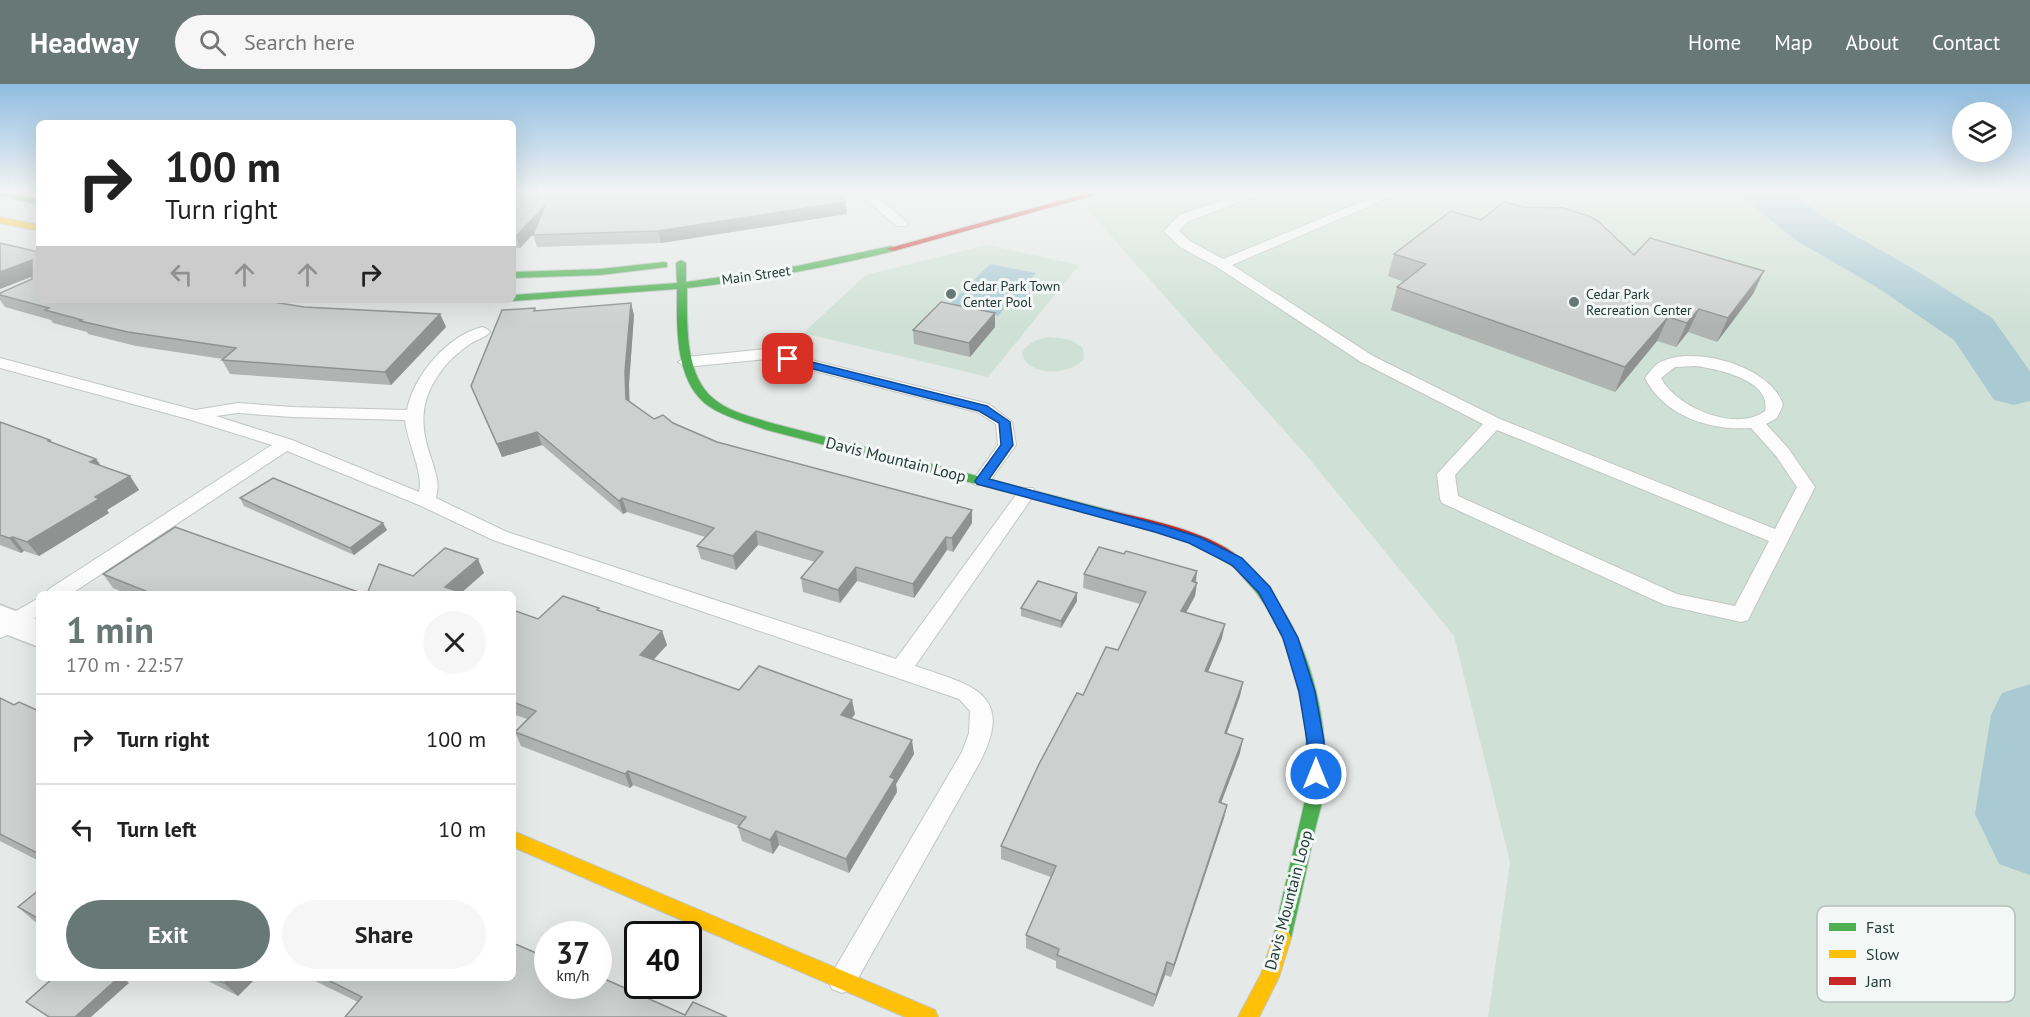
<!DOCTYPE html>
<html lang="en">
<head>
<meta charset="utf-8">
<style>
  body { margin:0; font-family:"PT Sans",sans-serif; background:#f6f6f6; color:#222; height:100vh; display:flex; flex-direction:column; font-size:22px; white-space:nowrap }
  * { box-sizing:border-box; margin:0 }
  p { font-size:20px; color:#767676 }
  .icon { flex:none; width:33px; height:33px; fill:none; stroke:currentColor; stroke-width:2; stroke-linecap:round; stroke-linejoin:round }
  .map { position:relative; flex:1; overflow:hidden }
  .sheet { position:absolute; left:36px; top:507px; width:480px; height:390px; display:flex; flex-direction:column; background:#fff; border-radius:9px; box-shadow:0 6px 24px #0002 }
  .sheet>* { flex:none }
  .guide { position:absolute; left:36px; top:36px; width:480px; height:183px; border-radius:9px; box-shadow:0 6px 24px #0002; background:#fff; color:#222; overflow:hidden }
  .fabs { position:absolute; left:1952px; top:18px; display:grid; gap:12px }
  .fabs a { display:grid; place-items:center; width:60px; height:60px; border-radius:50%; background:#fff; box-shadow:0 6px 24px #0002; font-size:30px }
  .speed { position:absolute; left:534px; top:837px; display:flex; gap:12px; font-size:30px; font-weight:700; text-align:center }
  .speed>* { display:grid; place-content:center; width:78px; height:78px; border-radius:50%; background:#fff; box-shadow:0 6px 24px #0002; line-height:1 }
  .speed small { font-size:15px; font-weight:400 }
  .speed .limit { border:3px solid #111; border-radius:9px; background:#fff; color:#111 }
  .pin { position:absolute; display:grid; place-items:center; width:51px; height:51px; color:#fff; margin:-26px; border-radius:12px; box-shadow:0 3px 9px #0006 }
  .me { position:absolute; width:66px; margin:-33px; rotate:0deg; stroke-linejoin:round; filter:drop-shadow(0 0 4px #0008) }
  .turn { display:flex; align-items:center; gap:21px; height:126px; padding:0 30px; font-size:27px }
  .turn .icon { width:78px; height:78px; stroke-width:2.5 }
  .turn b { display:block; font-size:42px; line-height:51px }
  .lanes { display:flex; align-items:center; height:57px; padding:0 30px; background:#0003; justify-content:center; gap:30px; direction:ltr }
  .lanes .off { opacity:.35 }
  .round { display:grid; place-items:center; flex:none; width:63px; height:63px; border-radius:32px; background:#f6f6f6 }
  .headline { display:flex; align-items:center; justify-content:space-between; height:102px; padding:0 30px }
  h1 { font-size:36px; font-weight:600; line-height:45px; color:#687875 }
  .cta { display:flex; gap:12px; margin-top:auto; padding:12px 30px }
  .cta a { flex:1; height:69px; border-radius:36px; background:#687875; color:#fff; font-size:24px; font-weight:600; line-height:69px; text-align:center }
  .cta a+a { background:#f6f6f6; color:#222 }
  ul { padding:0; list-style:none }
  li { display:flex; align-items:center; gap:18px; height:90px; padding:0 30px; border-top:2px solid #e0e0e0 }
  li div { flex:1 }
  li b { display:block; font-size:22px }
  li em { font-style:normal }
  header { display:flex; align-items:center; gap:36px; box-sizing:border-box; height:84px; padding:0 30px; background:#687875; color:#fff }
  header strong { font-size:28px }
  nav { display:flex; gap:33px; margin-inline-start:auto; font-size:21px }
  .search { width:420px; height:54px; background:#f6f6f6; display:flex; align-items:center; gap:15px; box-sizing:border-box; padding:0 21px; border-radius:33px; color:#767676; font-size:22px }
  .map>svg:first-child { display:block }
  .green { fill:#cfe1d6 }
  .water { fill:#a9cad3 }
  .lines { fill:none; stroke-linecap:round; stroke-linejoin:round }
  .river { fill:#a9cad3; fill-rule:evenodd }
  .lane-casing { stroke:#c2c6c4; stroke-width:2 }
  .street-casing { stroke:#c2c6c4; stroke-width:3 }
  .fast-casing { stroke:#c0c7c4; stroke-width:2 }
  .slow-casing { stroke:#c0c7c4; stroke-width:2 }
  .jam-casing { stroke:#c0c7c4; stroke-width:2 }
  .lane { fill:#fbfcfb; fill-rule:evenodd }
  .street { fill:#fbfcfb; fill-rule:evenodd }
  .fast { fill:#4caf50; fill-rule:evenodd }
  .slow { fill:#ffc107; fill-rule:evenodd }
  .jam { fill:#c62828; fill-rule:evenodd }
  .wall { fill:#afb3b2 }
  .shaded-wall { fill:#8f9291 }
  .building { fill:#ccd0cf; stroke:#8f9291; stroke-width:1.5 }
  .route { fill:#1a73e8; stroke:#114b97; stroke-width:1.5 }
  .poi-dot { fill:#687875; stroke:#f3f8f6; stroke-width:2 }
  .labels { text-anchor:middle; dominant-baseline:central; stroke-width:6; stroke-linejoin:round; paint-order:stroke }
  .far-street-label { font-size:14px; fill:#243b37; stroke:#f3f8f6 }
  .far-poi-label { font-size:14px; fill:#243b37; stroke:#f3f8f6; text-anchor:start }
  .street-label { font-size:16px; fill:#243b37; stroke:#f3f8f6 }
  .key { fill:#f3f8f6; stroke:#b5bfbd; stroke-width:1.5 }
  .key-label { font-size:16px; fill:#243b37 }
</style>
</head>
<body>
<header>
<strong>Headway</strong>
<div class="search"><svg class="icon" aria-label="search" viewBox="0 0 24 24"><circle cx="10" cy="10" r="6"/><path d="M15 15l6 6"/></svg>Search here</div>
<nav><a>Home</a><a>Map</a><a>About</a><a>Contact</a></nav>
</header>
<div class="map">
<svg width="2030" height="933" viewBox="0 0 2030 933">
  <rect width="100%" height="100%" fill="#e5e9e7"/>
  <!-- green -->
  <g class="green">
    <path d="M1133 109H2030V933H1488L1510 778 1454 552 1307 372 1087 125Z"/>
    <path d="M987 161 1079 181 988 293 803 249 866 191Z"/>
    <path d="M1049 253C1062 254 1073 255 1083 264L1084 275C1071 291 1027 294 1022 269 1028 258 1038 255 1049 253Z"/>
  </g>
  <!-- water -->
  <path class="water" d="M990 180 1036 189 1027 199 1033 206C1028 216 1019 217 1009 218L998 232 949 221Z"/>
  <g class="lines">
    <!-- river -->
    <g class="river">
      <path d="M1743 109H1792L1826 135 1912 184 1992 234 2030 287V317L2014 321 1994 316 1954 256 1878 204 1794 155 1749 118Z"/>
      <path d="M2030 600V791L1999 780 1975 730 1991 631 2002 609Z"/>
    </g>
    <defs>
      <g id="lane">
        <path d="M859 109H873L908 139 906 142H896Z"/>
        <path d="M1246 109H1265L1189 137 1179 147 1190 157 1223 175 1383 109H1400L1232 181 1373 272 1500 335 1775 445 1797 403 1776 372 1751 344C1710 347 1664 332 1645 294 1649 289 1652 284 1657 280 1690 259 1772 282 1783 321L1777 334 1766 340 1788 364 1815 403 1748 536 1741 538 1665 521 1442 419 1440 415 1437 390 1483 340 1361 278 1217 183 1180 163 1164 147 1179 131ZM1696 282C1717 285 1772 296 1765 327 1736 349 1676 323 1661 294L1675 283ZM1497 346 1769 457 1735 522 1677 510 1458 412 1455 391Z"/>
        <path d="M482 243 487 245 490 248C485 254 476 256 470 260 457 269 445 280 437 293 419 320 421 345 431 374 436 390 440 398 436 414L507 448 896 575 1021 404H1033L1036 408 915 582C970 601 1016 608 980 678L852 905 842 909 832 905 828 896 962 668 969 649 970 627 959 615 493 456 419 421 287 367 71 510H46L49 505 272 361 188 335 0 284V274L195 326 238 319 292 323 407 326C414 291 447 252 482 243ZM238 329 292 333 405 336C407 358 424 389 419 408L292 356 216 332Z"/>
        <path d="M767 265 989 320 1012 338 1016 361 987 401H975L972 397 998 361 996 340 977 328 767 275 686 283 678 278 686 273Z"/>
        <path d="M39 514V531L7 551 0 554V536Z"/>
      </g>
      <path id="street" d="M0 521 39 536V563L0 548Z"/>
      <g id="fast">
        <path d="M0 109H13L39 115V121L0 111Z"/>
        <path d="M891 162 894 163V167C826 184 757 196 687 204 687 240 684 296 718 318 735 330 756 334 775 340L1113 427 1115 430 1113 433 1108 434 767 346C748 339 727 334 710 323 674 299 677 243 677 205L513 217 509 216H513V211L677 199 676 179 681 176 686 179V198L797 182Z"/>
        <path d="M664 178 667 179V183L600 191 513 194V188L600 185Z"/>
        <path d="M1241 478C1256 483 1269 506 1278 518 1313 570 1330 644 1324 706 1322 723 1316 739 1313 755 1306 788 1299 821 1291 854L1289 860 1282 863 1275 860 1273 854 1307 708 1306 643 1294 584 1283 555 1271 530 1256 508 1234 483Z"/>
      </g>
      <g id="slow">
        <path d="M0 133 39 141V147L0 139Z"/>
        <path d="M513 747 935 926 938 933H905L513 763Z"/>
        <path d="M1282 845 1289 848 1291 854 1279 893 1259 933H1238L1261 890 1275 848Z"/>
      </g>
      <g id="jam">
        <path d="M1088 109H1102L894 167 886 165Z"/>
        <path d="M1108 426C1146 435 1225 450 1248 483L1241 488 1207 466 1191 458 1103 433 1101 430Z"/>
      </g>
    </defs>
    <!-- lane casing -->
    <use href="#lane" class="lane-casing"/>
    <!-- street casing -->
    <use href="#street" class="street-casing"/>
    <!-- fast casing -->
    <use href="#fast" class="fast-casing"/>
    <!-- slow casing -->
    <use href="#slow" class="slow-casing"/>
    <!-- jam casing -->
    <use href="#jam" class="jam-casing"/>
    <!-- lane -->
    <use href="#lane" class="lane"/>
    <!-- street -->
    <use href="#street" class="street"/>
    <!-- fast -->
    <use href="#fast" class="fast"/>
    <!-- slow -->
    <use href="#slow" class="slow"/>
    <!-- jam -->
    <use href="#jam" class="jam"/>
  </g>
  <!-- wall -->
  <g class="wall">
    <path d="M513 109 845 118 847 130 661 159 537 163 533 150 520 164H513Z"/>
    <path d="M1481 136 1634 171 1764 187 1753 210 1717 258 1688 248 1676 263 1657 257 1615 308 1391 226 1397 203 1404 198 1388 192 1394 170Z"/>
    <path d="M39 168V216L304 223 440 230 446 243 391 301 230 290 222 276 223 275 136 262 88 250 87 248 53 239 51 236 5 223 0 216V209L32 195V192L0 205Z"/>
    <path d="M631 219 634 231 629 300V317L654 335 673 339 717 358 972 426V439L953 468 947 466 914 514 857 497 840 519 803 508 801 494 815 478 758 461 736 486 701 475 697 462 705 453 627 428 623 430 542 361 502 373 471 302 535 224 536 227Z"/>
    <path d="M995 229V243L970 273 914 260 913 246Z"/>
    <path d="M0 338 50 356 53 359 96 375 101 382 130 392 139 406 107 426 109 429 39 472 24 467 21 469 0 461Z"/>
    <path d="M240 414 387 446 354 471 244 422Z"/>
    <path d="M1124 470 1197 487 1195 512 1186 529 1222 554 1208 588 1243 598 1240 612 1226 650 1240 669 1221 719 1227 721 1224 734 1171 893 1165 891 1153 923 1056 884V877L1026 864V851L1051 793 1001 775V762L1083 611 1118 566 1140 520 1083 504 1084 490Z"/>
    <path d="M103 490 364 510H127L113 504Z"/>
    <path d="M1077 517 1061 544 1021 532V524Z"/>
    <path d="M513 526 538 535 601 527 662 547 667 561 653 576 739 606 855 630 851 635 914 670 896 700 897 708 849 789 779 761 773 770 742 757 738 743 739 742 633 701 630 704 521 662 515 648 527 635 513 630Z"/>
    <path d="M0 614 14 621 39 627V777L0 757Z"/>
    <path d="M39 806V840L34 837 18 823Z"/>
    <path d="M545 856 548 858V902H598V892L685 931 693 918 727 933H345L358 918 309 894H513V859L536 869Z"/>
    <path d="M202 894H256L238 912Z"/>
  </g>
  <!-- shaded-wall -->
  <g class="shaded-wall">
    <path d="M845 118 847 130 661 159 658 147Z"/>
    <path d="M545 122 548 134 520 164 516 152Z"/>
    <path d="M32 176 39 190 0 205V188Z"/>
    <path d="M1764 187 1753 210 1717 258 1728 234Z"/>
    <path d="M631 219 634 231 629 300 630 328 626 315 625 288Z"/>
    <path d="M1699 225 1688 248 1676 263 1687 239Z"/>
    <path d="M995 229V243L970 273 969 259Z"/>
    <path d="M440 230 446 243 391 301 385 288Z"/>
    <path d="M1668 233 1657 257 1615 308 1625 283Z"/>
    <path d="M537 348 542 361 502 373 497 360Z"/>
    <path d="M96 375 106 389 90 378Z"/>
    <path d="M130 392 139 406 107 426 109 429 39 472 27 458 95 413Z"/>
    <path d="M622 414 627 428 623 430 619 417Z"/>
    <path d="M972 426V439L953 468 952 454Z"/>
    <path d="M383 439 387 446 354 471 350 464Z"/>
    <path d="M756 447 758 461 736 486 733 472Z"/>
    <path d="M13 453 24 467 21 469 9 454Z"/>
    <path d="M946 453 947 466 914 514 913 500Z"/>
    <path d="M478 475 484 489 460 510 445 503Z"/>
    <path d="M856 483 857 497 840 519 838 506Z"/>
    <path d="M1197 487 1195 501 1197 499 1195 512 1179 541 1181 527Z"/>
    <path d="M1077 509V517L1061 544V537Z"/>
    <path d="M1225 540 1222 554 1203 600 1205 587Z"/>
    <path d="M662 547 667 561 645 585 640 571Z"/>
    <path d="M1243 598 1240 612 1222 663 1225 649Z"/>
    <path d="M852 616 855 630 843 645 841 631Z"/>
    <path d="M1243 655 1240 669 1216 732 1219 718Z"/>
    <path d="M912 656 914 670 896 700 897 708 849 789 846 775 890 693Z"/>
    <path d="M628 687 633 701 630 704 625 690Z"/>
    <path d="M1227 721 1224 734 1171 893 1174 881Z"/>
    <path d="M776 747 779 761 773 770 770 756Z"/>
    <path d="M1167 878 1165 891 1153 923 1156 911Z"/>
    <path d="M118 894H124L129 899 91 933H75Z"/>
    <path d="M229 894H256L238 912 224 899Z"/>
  </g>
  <!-- building -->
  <g class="building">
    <path d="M513 109H839L845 118 658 147 533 151 545 122 516 152H513Z"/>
    <path d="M1504 118 1523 123 1563 124 1589 132 1598 137 1634 171 1650 154 1764 187 1728 234 1699 225 1687 239 1668 233 1625 283 1397 203 1426 180 1394 170 1451 127 1481 136Z"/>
    <path d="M0 159 39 168V216H261L304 223 440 230 385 288 222 276 236 264 128 248 80 237 82 236 45 226 49 224 0 211V209L32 195V176L0 188Z"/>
    <path d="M941 218 995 229 969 259 913 246Z"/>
    <path d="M631 219 625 288 626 315 654 335 663 331 673 339 717 358 972 426 952 454 946 453 913 500 856 483 838 506 801 494 823 468 756 447 733 472 697 462 714 444 622 414 619 417 537 348 497 360 471 302 502 226 535 224 534 227Z"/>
    <path d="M0 338 50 356 48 357 96 375 90 378 130 392 95 413 99 415 27 458 13 453 9 454 0 451Z"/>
    <path d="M273 394 383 439 350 464 240 414Z"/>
    <path d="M175 443 364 510H153L103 490Z"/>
    <path d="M1099 463 1124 470 1126 467 1197 487 1192 497 1197 499 1181 527 1225 540 1205 587 1243 598 1225 649 1243 655 1219 718 1227 721 1174 881 1167 878 1156 911 1057 871 1059 865 1026 851 1056 782 1001 762 1039 680 1077 609 1083 611 1106 563 1118 566 1146 508 1084 490Z"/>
    <path d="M445 464 478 475 445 503 465 510H367L379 480 413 492Z"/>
    <path d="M1038 497 1077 509 1061 537 1021 524Z"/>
    <path d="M563 512 599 524 597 526 662 547 640 571 739 606 759 582 852 616 841 631 912 656 890 693 895 695 846 775 776 747 770 756 738 743 746 733 628 687 625 690 515 648 536 627 513 618V526L538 535Z"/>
    <path d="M0 614 14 621 19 618 39 627V770L0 750Z"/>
    <path d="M39 806V835L18 823Z"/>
    <path d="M545 856 548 858V902H598V892L685 931 693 918 727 933H345L362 913 324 894H513V859L536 869Z"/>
    <path d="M53 894H118L75 933H49L26 918Z"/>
    <path d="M215 894H229L224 899Z"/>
  </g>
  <!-- sky -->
  <linearGradient id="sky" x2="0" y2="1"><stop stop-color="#8fbde0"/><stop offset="0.45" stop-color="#f3f5f4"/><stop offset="1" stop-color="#f3f5f4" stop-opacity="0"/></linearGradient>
  <rect width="2030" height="240" fill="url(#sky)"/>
  <!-- route -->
  <path class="route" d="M788 272 987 322 1010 338 1013 361 989 395 1164 442 1199 453 1242 474 1270 503 1298 554 1315 608 1324 657V690L1321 695 1316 697 1310 695 1307 690V657L1299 608 1283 554 1259 509 1232 481 1189 459 1155 448 977 400 975 397 1001 361 999 339 979 327 785 278V273Z"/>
  <!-- markers -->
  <g class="poi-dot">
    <circle cx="951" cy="210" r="6"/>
    <circle cx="1574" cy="218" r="6"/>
  </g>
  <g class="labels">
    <!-- far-street labels -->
    <g class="far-street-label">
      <text transform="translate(756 191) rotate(-8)">Main Street</text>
    </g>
    <!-- far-poi labels -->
    <g class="far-poi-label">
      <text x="963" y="202">Cedar Park Town<tspan x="963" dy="16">Center Pool</tspan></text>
      <text x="1586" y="210">Cedar Park<tspan x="1586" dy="16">Recreation Center</tspan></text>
    </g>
    <!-- street labels -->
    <g class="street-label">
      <text transform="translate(896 375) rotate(14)">Davis Mountain Loop</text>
      <text transform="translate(1288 816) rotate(-75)">Davis Mountain Loop</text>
    </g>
  </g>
  <!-- legend -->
  <rect x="1817" y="822" width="198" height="96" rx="9" class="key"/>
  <rect x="1829" y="839" width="27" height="8" fill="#4caf50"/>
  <rect x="1829" y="866" width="27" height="8" fill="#ffc107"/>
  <rect x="1829" y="893" width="27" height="8" fill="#c62828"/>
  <g class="key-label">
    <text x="1866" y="849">Fast</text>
    <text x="1866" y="876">Slow</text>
    <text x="1866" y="903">Jam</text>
  </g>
</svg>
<div class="fabs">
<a><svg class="icon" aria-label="layers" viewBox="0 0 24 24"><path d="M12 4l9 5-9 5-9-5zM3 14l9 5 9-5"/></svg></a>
</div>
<div class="speed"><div>37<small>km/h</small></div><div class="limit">40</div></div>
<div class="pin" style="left:788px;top:275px;background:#d93025"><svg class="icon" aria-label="arrive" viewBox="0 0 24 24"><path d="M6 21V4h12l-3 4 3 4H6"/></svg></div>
<svg class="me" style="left:1316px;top:690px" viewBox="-20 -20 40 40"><circle r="17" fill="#1a73e8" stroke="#fff" stroke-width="3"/><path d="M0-11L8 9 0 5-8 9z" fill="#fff"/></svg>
<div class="guide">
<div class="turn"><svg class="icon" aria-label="right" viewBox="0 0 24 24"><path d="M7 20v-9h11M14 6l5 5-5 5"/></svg><div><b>100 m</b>Turn right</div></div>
<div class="lanes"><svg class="icon off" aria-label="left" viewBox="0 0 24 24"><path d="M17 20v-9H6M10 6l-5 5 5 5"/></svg><svg class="icon off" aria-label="ahead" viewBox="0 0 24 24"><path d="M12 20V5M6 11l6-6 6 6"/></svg><svg class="icon off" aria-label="ahead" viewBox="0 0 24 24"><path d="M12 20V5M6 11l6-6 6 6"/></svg><svg class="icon" aria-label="right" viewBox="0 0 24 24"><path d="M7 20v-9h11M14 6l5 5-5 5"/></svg></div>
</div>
<section class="sheet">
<div class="headline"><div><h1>1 min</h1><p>170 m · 22:57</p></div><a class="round"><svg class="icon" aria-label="close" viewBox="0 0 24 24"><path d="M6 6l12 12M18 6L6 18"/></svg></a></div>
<ul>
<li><svg class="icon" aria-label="right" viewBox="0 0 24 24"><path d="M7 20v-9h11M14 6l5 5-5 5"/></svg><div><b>Turn right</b></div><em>100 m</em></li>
<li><svg class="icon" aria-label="left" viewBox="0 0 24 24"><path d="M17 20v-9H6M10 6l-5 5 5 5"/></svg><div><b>Turn left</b></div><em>10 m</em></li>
</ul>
<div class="cta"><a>Exit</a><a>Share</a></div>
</section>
</div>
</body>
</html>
